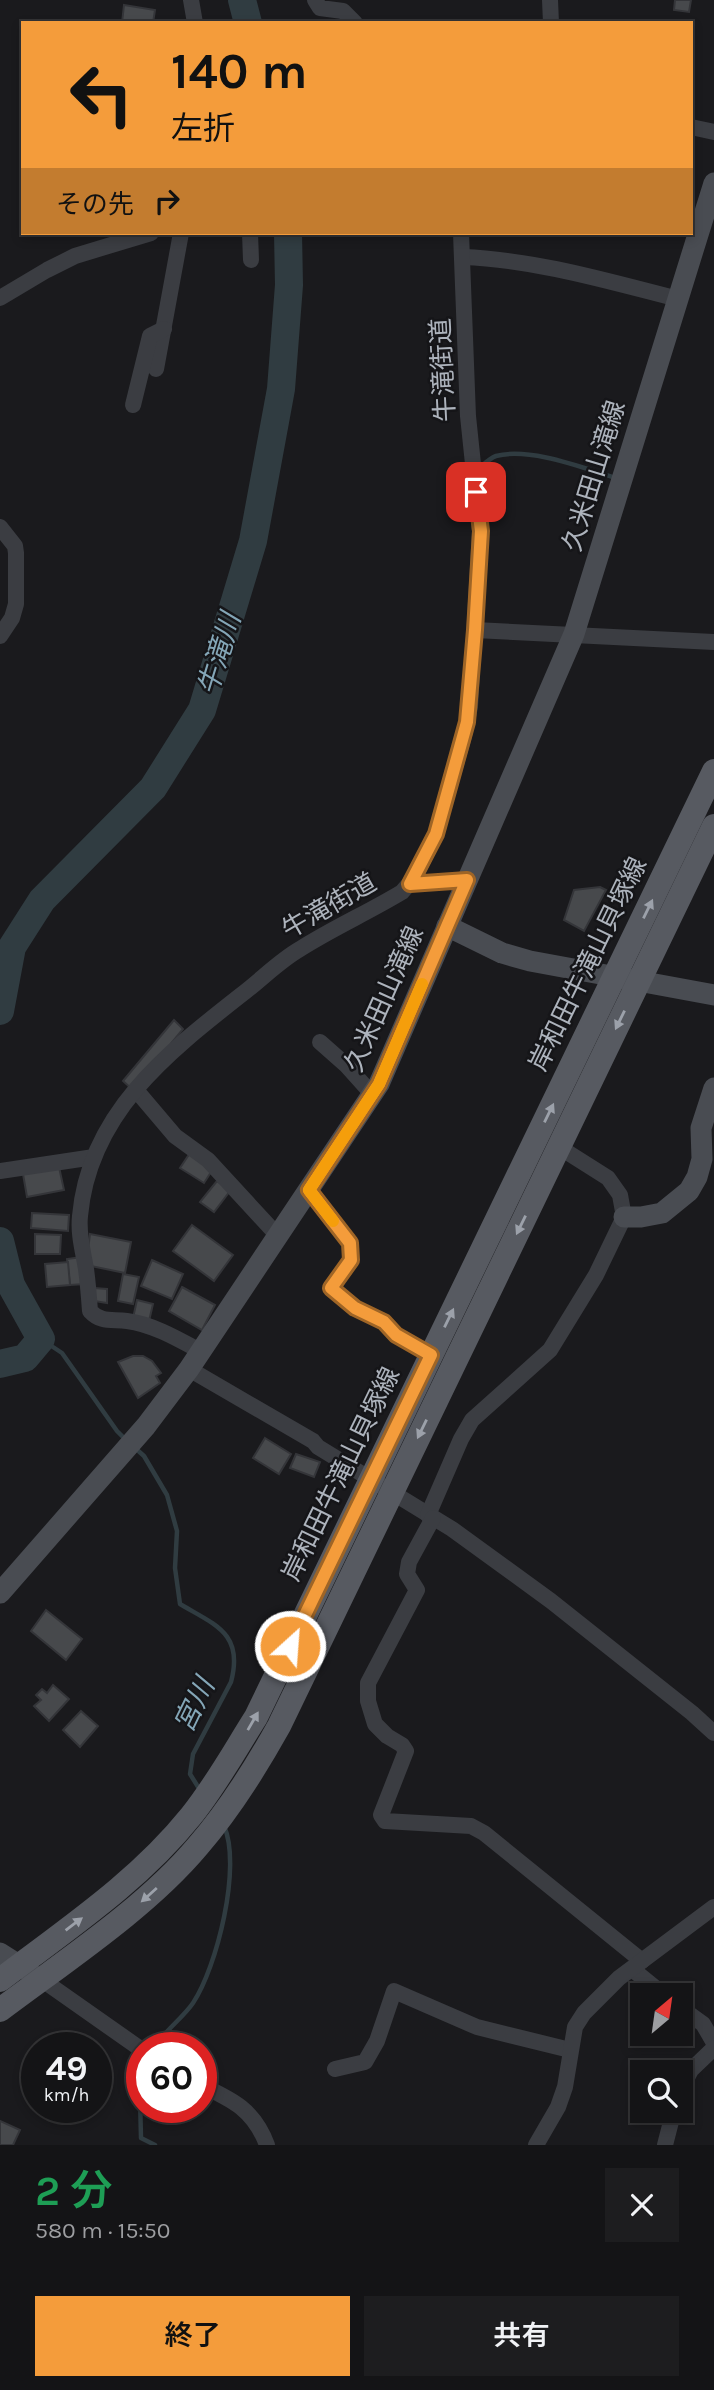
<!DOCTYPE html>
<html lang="ja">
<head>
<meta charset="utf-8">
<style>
  body { margin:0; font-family:Karla,"Noto Sans JP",sans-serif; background:#1d1d1f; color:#f1f3f6; height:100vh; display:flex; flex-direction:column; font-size:26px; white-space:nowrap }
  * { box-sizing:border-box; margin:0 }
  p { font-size:23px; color:#9d9ea1 }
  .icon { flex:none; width:38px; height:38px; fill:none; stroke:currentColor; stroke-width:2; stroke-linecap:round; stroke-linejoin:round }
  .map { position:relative; height:2145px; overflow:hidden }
  .panel { display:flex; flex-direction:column; background:#141416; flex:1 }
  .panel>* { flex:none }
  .guide { position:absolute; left:21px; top:21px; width:672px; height:214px; border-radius:0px; box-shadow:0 4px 10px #0003,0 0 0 2px #333335; background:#f49c3b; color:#111; overflow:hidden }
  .needle { width:46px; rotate:29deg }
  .fabs { position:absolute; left:630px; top:1983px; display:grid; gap:14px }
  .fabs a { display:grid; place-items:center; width:63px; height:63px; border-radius:0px; background:#141416; box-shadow:0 4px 10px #0003,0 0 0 2px #333335; font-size:35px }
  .speed { position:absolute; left:21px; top:2032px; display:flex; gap:14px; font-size:35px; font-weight:700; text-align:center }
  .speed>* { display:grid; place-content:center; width:91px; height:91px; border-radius:50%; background:#141416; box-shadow:0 4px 10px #0003,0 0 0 2px #333335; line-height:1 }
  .speed small { font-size:18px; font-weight:400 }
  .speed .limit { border:10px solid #d22; background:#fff; color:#111 }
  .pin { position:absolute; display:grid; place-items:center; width:60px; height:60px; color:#fff; margin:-30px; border-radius:14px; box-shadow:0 4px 10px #0006 }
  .me { position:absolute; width:77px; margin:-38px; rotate:26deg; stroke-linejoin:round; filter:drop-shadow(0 0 5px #0008) }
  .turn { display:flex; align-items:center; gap:24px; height:147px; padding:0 35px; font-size:32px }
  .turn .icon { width:91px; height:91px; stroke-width:2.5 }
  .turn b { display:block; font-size:49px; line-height:60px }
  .then { display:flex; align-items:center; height:66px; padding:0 35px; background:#0003; gap:14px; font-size:26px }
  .round { display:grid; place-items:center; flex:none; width:74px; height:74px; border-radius:0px; background:#1d1d1f }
  .summary { display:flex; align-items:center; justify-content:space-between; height:119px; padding:0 35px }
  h1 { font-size:42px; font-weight:600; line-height:52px; color:#1e9e55 }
  .cta { display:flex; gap:14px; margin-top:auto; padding:14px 35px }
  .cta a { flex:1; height:80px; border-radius:0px; background:#f49c3b; color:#111; font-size:28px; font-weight:600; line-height:80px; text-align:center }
  .cta a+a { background:#1d1d1f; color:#f1f3f6 }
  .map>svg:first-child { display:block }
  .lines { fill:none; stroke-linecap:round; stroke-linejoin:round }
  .stream { stroke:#303c41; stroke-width:4.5 }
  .river { stroke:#303c41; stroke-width:28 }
  .building { fill:#47494c; stroke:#343539; stroke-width:2 }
  .street { stroke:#3b3d42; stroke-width:16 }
  .secondary { stroke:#494c52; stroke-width:21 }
  .primary { stroke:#575a61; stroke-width:24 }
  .oneway { fill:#9ca1aa }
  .route-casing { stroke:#9f6526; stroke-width:18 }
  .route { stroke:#f49c3b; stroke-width:12 }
  .slow { stroke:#f59e0b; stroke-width:12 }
  .labels { text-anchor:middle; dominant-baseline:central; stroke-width:5; stroke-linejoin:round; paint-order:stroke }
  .street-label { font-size:26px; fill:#adb3bc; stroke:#151518 }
  .water-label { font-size:28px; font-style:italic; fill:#84a6b7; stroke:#151518 }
</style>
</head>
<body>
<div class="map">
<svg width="714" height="2145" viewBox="0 0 714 2145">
  <rect width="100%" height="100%" fill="#1a1a1d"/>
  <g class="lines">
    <!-- stream -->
    <g class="stream">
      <path d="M478 469C483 465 490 458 496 456 530 447 583 468 616 478"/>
      <path d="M41 1339 62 1353 117 1431 126 1440"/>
      <path d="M135 1448 144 1456 167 1495 177 1531 175 1568 180 1604C215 1625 244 1633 231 1682L193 1754 190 1774 200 1790"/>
      <path d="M154 2048C165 2030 182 2019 193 2003 217 1967 242 1866 224 1826"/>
      <path d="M142 2088 140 2098 141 2138 155 2145"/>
    </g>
    <!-- river -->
    <g class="river">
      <path d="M242 0 248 23"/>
      <path d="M0 1011 12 947 42 900 153 788 202 710 253 541 281 389 289 285 288 233"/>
      <path d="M0 1241 11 1285 41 1339 25 1358 0 1364"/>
    </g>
  </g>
  <!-- building -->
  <g class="building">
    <path d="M675 0H691L689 12 674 10Z"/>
    <path d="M124 5 155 10 153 23H122Z"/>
    <path d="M600 887 606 890 584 931 564 920 574 890Z"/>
    <path d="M174 1020 183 1029 133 1090 123 1081Z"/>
    <path d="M190 1153 213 1169 204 1183 180 1168Z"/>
    <path d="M59 1167 64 1190 27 1197 23 1174Z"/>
    <path d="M217 1181 230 1191 214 1212 200 1202Z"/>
    <path d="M32 1213 69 1215 68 1231 31 1228Z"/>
    <path d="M192 1225 233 1255 214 1281 173 1251Z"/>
    <path d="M35 1234 61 1235 60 1254H35Z"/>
    <path d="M90 1234 131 1242 125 1273 86 1265Z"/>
    <path d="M82 1257 85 1284 70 1285 67 1259Z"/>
    <path d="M152 1260 183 1274 172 1299 141 1286Z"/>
    <path d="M68 1262 70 1285 47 1287 45 1264Z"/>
    <path d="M123 1274 139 1277 133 1304 118 1301Z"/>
    <path d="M182 1287 215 1305 202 1330 169 1311Z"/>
    <path d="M94 1288 107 1289V1303L94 1301Z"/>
    <path d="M137 1300 153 1304 149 1321 133 1318Z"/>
    <path d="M133 1356H143L152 1361 161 1373 156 1376 160 1383 138 1398 118 1362Z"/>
    <path d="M265 1438 291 1454 279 1474 253 1458Z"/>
    <path d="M296 1454 320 1462 314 1477 290 1468Z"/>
    <path d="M46 1610 82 1639 66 1660 31 1631Z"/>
    <path d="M53 1685 69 1699 49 1721 34 1706 41 1700 36 1695 42 1689 47 1693Z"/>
    <path d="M81 1711 98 1726 80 1747 63 1730Z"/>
    <path d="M0 2121 20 2130 13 2145H0Z"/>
  </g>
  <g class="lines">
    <!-- street -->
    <g class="street">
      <path d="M191 0 195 23"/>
      <path d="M315 0 320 8 343 11 355 23"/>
      <path d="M550 0 551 23"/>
      <path d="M691 127 714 132"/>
      <path d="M250 233 251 260"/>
      <path d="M463 257C536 260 607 281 678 299"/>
      <path d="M0 298 47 270 75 256 151 233"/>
      <path d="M156 369 181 233"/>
      <path d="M133 405 150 336 164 329"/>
      <path d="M0 527 15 546 16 553V604L12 618 0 636"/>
      <path d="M475 630 714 642"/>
      <path d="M410 884 467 880"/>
      <path d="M320 1042 346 1065 372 1094"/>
      <path d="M136 1090 175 1136 208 1160 278 1236"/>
      <path d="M0 1171 94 1157"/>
      <path d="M309 1190 350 1243 351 1260 331 1288 355 1308 384 1322 396 1335 431 1355"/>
      <path d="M200 1351C178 1339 152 1324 127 1321 112 1319 101 1323 90 1311 89 1297 88 1283 86 1269 83 1251 78 1234 80 1216 89 1114 167 1053 241 995 261 980 279 961 300 949 333 928 369 912 402 892L415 877 436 834 464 736 470 707 480 531 468 416 461 233"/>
      <path d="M189 1369 313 1441 318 1447 452 1529 551 1601 692 1713 714 1733"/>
      <path d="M428 1515 461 1439 472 1420 550 1350 596 1275 624 1217 620 1195 608 1178 559 1147"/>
      <path d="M433 1518 409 1562 407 1574 417 1590 368 1683V1701L375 1724 387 1736 402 1745 406 1751 381 1815 385 1821 471 1826 484 1833 642 1961"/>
      <path d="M632 1969 664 1995"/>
      <path d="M41 1979 142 2050"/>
      <path d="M681 2008 703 2024 714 2043"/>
      <path d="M335 2069 365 2062 377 2041 394 1991 477 2027 570 2050"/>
      <path d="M201 2085C233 2100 254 2110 267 2145"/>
      <path d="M681 2089 691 2070 714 2048"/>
      <path d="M536 2145 558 2107 565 2087 575 2027 584 2013 619 1978 714 1907"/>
      <path d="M665 2145 674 2110"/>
    </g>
    <!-- secondary -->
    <g class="secondary">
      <path d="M447 926 502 953 530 961 714 995"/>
      <path d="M624 1217H641L662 1213 689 1191 697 1177 702 1159 701 1128 714 1088"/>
      <path d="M0 1593 146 1426 189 1369 379 1084 574 634 714 183"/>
      <path d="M0 1953 30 1972"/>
    </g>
    <!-- primary -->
    <g class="primary">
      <path d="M0 1980C67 1929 138 1882 191 1816 216 1785 235 1750 256 1717L714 771"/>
      <path d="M0 2010C65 1961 146 1908 198 1846 230 1809 255 1769 279 1726L714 826"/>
    </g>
  </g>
  <!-- one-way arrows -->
  <defs><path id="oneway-solid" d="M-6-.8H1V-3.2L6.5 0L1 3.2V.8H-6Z" transform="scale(1.75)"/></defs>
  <g class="oneway">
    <use href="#oneway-solid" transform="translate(648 909) rotate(-64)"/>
    <use href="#oneway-solid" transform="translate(620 1020) rotate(116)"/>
    <use href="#oneway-solid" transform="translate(549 1113) rotate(-64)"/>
    <use href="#oneway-solid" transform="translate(521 1225) rotate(116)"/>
    <use href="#oneway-solid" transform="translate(449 1318) rotate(-64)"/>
    <use href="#oneway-solid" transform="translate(422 1429) rotate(116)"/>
    <use href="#oneway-solid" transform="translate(253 1721) rotate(-60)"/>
    <use href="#oneway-solid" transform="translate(149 1895) rotate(138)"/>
    <use href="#oneway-solid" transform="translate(74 1924) rotate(-37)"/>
  </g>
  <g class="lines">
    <defs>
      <path id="route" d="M290 1646 431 1355 396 1335 384 1322 355 1308 331 1288 351 1260 350 1243 309 1190 379 1084 467 880 410 884 436 834 467 722 475 630 481 531 476 492"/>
    </defs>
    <!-- route casing -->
    <use href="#route" class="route-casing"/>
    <!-- route -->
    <use href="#route" class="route"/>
    <!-- slow -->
    <path class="slow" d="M333 1221 309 1190 379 1084 422 984"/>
  </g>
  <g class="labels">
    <!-- street labels -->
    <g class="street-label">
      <text transform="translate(443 370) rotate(-93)">牛滝街道</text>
      <text transform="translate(594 476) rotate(-73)">久米田山滝線</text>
      <text transform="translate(329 906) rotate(-30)">牛滝街道</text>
      <text transform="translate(588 964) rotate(-64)">岸和田牛滝山貝塚線</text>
      <text transform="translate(384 999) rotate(-66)">久米田山滝線</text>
      <text transform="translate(341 1474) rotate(-64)">岸和田牛滝山貝塚線</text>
    </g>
    <!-- water labels -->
    <g class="water-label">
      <text transform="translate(219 654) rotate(-73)">牛滝川</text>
      <text transform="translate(194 1705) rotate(-64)">宮川</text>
    </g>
  </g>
</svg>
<div class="fabs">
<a><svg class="needle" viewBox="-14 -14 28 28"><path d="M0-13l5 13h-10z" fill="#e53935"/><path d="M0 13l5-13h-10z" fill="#9d9ea1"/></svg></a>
<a><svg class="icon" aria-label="search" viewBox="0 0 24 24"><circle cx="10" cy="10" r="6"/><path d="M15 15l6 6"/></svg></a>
</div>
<div class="speed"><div>49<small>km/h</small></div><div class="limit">60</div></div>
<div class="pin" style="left:476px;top:492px;background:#d93025"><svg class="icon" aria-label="arrive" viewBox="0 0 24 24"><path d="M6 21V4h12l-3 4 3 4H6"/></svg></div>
<svg class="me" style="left:290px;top:1646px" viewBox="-20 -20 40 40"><circle r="17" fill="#f49c3b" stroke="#fff" stroke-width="3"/><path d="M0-11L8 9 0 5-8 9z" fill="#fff"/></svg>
<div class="guide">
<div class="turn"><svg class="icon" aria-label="left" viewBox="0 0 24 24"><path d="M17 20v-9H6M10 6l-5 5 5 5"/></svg><div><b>140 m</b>左折</div></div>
<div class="then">その先<svg class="icon" aria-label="right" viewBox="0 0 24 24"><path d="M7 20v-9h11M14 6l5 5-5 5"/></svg></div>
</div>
</div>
<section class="panel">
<div class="summary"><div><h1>2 分</h1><p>580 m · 15:50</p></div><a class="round"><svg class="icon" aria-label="close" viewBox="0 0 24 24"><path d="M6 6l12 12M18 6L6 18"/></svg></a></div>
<div class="cta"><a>終了</a><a>共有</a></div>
</section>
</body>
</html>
